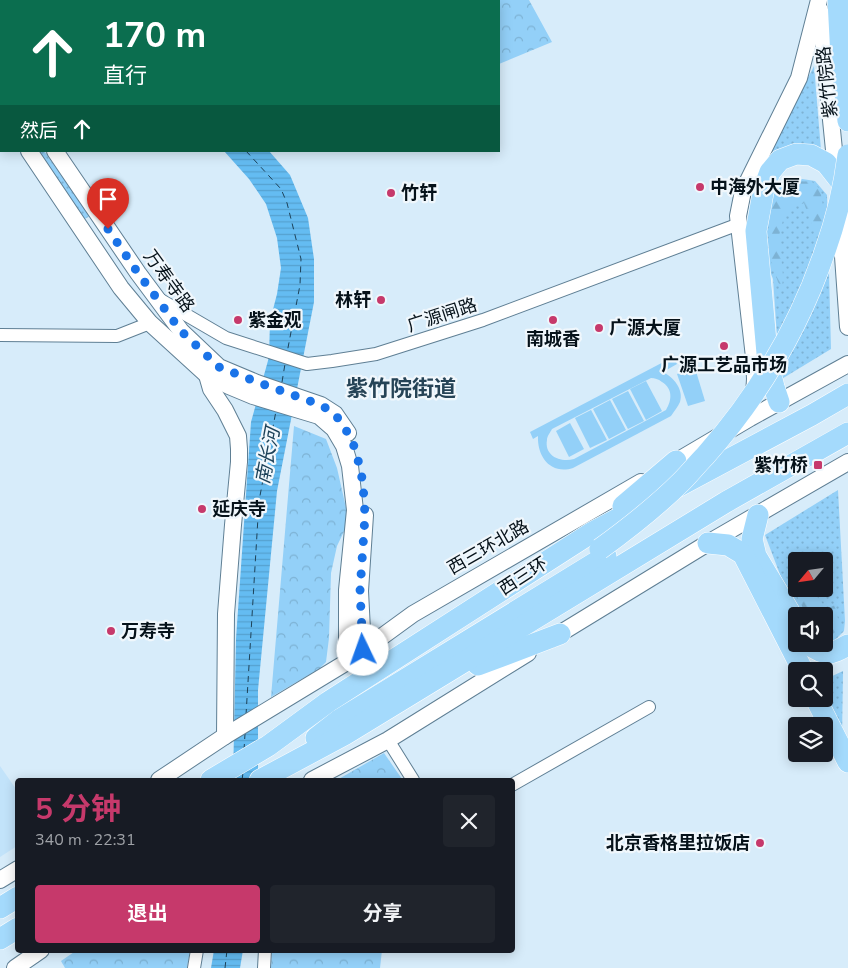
<!DOCTYPE html>
<html lang="zh">
<head>
<meta charset="utf-8">
<style>
  body { margin:0; font-family:"Nunito Sans","Noto Sans SC",sans-serif; background:#20242c; color:#f1f3f6; height:100vh; display:flex; flex-direction:column; font-size:19px; white-space:nowrap }
  * { box-sizing:border-box; margin:0 }
  p { font-size:16px; color:#9ea1a6 }
  .icon { flex:none; width:28px; height:28px; fill:none; stroke:currentColor; stroke-width:2; stroke-linecap:round; stroke-linejoin:round }
  .map { position:relative; flex:1; overflow:hidden }
  .side { position:absolute; left:15px; top:778px; width:500px; height:175px; display:flex; flex-direction:column; background:#171b24; border-radius:5px; box-shadow:0 2px 12px #0003 }
  .side>* { flex:none }
  .top-card { position:absolute; left:0px; top:0px; width:500px; height:152px; box-shadow:0 2px 12px #0003; background:#0b6e4f; color:#fff; overflow:hidden }
  .needle { width:32px; rotate:241deg }
  .fabs { position:absolute; left:788px; top:552px; display:grid; gap:10px }
  .fabs a { display:grid; place-items:center; width:45px; height:45px; border-radius:5px; background:#171b24; box-shadow:0 2px 12px #0003; font-size:25px }
  .pin { position:absolute; display:grid; place-items:center; width:42px; height:42px; color:#fff; margin:-51px -21px; border-radius:50% 50% 50% 0; rotate:-45deg; box-shadow:0 0 5px #0007 }
  .pin .icon { rotate:45deg }
  .me { position:absolute; width:55px; margin:-28px; rotate:357deg; stroke-linejoin:round; filter:drop-shadow(0 0 4px #0008) }
  .turn { display:flex; align-items:center; gap:18px; height:105px; padding:0 20px; font-size:22px }
  .turn .icon { width:65px; height:65px; stroke-width:2.5 }
  .turn b { display:block; font-size:35px; line-height:42px }
  .then { display:flex; align-items:center; height:48px; padding:0 20px; background:#0003; gap:10px; font-size:19px }
  .round { display:grid; place-items:center; flex:none; width:52px; height:52px; border-radius:5px; background:#20242c }
  .overview { display:flex; align-items:center; justify-content:space-between; height:85px; padding:0 20px }
  h1 { font-size:30px; font-weight:700; line-height:38px; color:#c6396b }
  .button { display:flex; gap:10px; margin-top:auto; padding:10px 20px }
  .button a { flex:1; height:58px; border-radius:5px; background:#c6396b; color:#fff; font-size:20px; font-weight:700; line-height:58px; text-align:center }
  .button a+a { background:#20242c; color:#f1f3f6 }
  .map>svg:first-child { display:block }
  .built { fill:#c2e3fa }
  .grass { fill:url(#grass-dots); fill-rule:evenodd }
  .forest { fill:url(#forest-firs) }
  .park { fill:url(#park-crowns) }
  .garden { fill:#93d0f8; fill-rule:evenodd }
  .water { fill:url(#water-rules) }
  .lines { fill:none; stroke-linecap:round; stroke-linejoin:round }
  .ferry { stroke:#1d4259; stroke-width:1; stroke-dasharray:6 5; stroke-linecap:butt }
  .minor-casing { stroke:#5f7f94; stroke-width:14 }
  .tertiary-casing { stroke:#5f7f94; stroke-width:18 }
  .trunk-casing { stroke:#fff; stroke-width:22 }
  .minor { stroke:#fff; stroke-width:12 }
  .tertiary { stroke:#fff; stroke-width:16 }
  .trunk { stroke:#a4dafc; stroke-width:21 }
  .trunk-bridge-casing { stroke:#fff; stroke-width:22; stroke-linecap:butt }
  .trunk-bridge { stroke:#a4dafc; stroke-width:21 }
  .route { stroke:#1a73e8; stroke-width:9; stroke-dasharray:0 16.2 }
  .poi-dot { fill:#c6396b; stroke:#f0f7fc; stroke-width:2 }
  .labels { text-anchor:middle; dominant-baseline:central; stroke-width:4.5; stroke-linejoin:round; paint-order:stroke }
  .street-label { font-size:18px; fill:#06121a; stroke:#f0f7fc }
  .poi-label { font-size:18px; font-weight:bold; fill:#06121a; stroke:#f0f7fc; text-anchor:start }
  .water-label { font-size:19px; font-style:italic; fill:#1d4259; stroke:#f0f7fc }
  .district-label { font-size:22px; font-weight:bold; fill:#254356; stroke:#f0f7fc }
</style>
</head>
<body>
<div class="map">
<svg width="848" height="968" viewBox="0 0 848 968">
  <defs>
    <pattern id="grass-dots" width="8" height="8" patternUnits="userSpaceOnUse" patternTransform="scale(1.25)"><rect width="8" height="8" fill="#93d0f8"/><path d="M2 2h.1M6 6h.1" fill="none" stroke="#7db2d4" stroke-width="1.8" stroke-linecap="round"/></pattern>
    <pattern id="forest-firs" width="22" height="20" patternUnits="userSpaceOnUse" patternTransform="scale(1.25)"><rect width="22" height="20" fill="#93d0f8"/><path d="M5 1l3.5 6h-7zM16 11l3.5 6h-7z" fill="#7db2d4"/></pattern>
    <pattern id="park-crowns" width="20" height="18" patternUnits="userSpaceOnUse" patternTransform="scale(1.25)"><rect width="20" height="18" fill="#93d0f8"/><path d="M2 6a3 3 0 1 1 6 0M12 15a3 3 0 1 1 6 0" fill="none" stroke="#7db2d4"/></pattern>
    <pattern id="water-rules" width="6" height="5" patternUnits="userSpaceOnUse" patternTransform="scale(1.25)"><rect width="6" height="5" fill="#64bcf2"/><path d="M0 2.5h6" fill="none" stroke="#55a1cf"/></pattern>
  </defs>
  <rect width="100%" height="100%" fill="#d7ecfa"/>
  <!-- built -->
  <path class="built" d="M0 766 18 792 17 846 0 857Z"/>
  <!-- grass -->
  <g class="grass">
    <path d="M814 66 821 150 763 167Z"/>
    <path d="M35 151H44L90 216 83 220Z"/>
    <path d="M796 178 815 181 827 195 831 349 780 380 773 279 761 248 774 192 787 182Z"/>
    <path d="M838 490 845 621 844 631 833 642 824 641V616H802L781 577 765 535ZM796 561H824V589H796Z"/>
    <path d="M843 671 842 740 824 699V678L826 679Z"/>
  </g>
  <!-- forest -->
  <g class="forest">
    <path d="M811 181 820 189 825 217 824 229 816 236 804 203 795 205 783 220 779 236 783 276 782 288 778 282 770 257 769 219 772 201 790 184 797 182Z"/>
    <path d="M789 580 796 583V589H811L827 609 835 605 840 628 829 637 824 636V616H807Z"/>
  </g>
  <!-- park -->
  <g class="park">
    <path d="M426 0H529L552 42 499 64V1H427Z"/>
    <path d="M294 426 326 439 337 468 349 521 337 546 331 573 329 638 326 662 319 669 271 697Z"/>
    <path d="M384 753 402 779 401 780H337Z"/>
    <path d="M77 950H190L187 968H65L61 961Z"/>
    <path d="M272 950H382L380 968H271Z"/>
  </g>
  <!-- garden -->
  <g class="garden">
    <path d="M673 357 677 364 663 372C673 377 684 389 680 402 678 407 674 411 671 416L573 468C551 475 537 457 538 436L533 439 530 432ZM651 378C655 378 658 379 662 382 673 389 672 400 666 410L574 459C561 463 544 456 547 440 547 436 550 433 552 429Z"/>
    <path d="M695 368 705 401 688 406 677 374Z"/>
    <path d="M646 381 662 411 646 420 630 389Z"/>
    <path d="M628 391 644 421 628 429 612 399Z"/>
    <path d="M610 400 626 430 609 439 593 409Z"/>
    <path d="M591 410 607 440 590 448 575 418Z"/>
    <path d="M570 423 584 449 569 457 556 431Z"/>
  </g>
  <!-- water -->
  <g class="water">
    <path d="M224 151H269L290 175 308 218 314 259V302L277 491 258 690V780H233L236 639 251 422 269 357 270 321 277 294 281 268 277 238 266 204 249 179Z"/>
    <path d="M214 950H243L240 968H211Z"/>
  </g>
  <g class="lines">
    <!-- ferry -->
    <g class="ferry">
      <path d="M133 0 134 1"/>
      <path d="M246 151 281 189 287 203 301 259 300 285 287 353"/>
      <path d="M282 382 285 364"/>
      <path d="M246 715 259 501 276 411"/>
      <path d="M244 750 245 734"/>
      <path d="M242 780 243 773"/>
      <path d="M225 968 227 950"/>
    </g>
    <defs>
      <g id="minor">
        <path d="M159 299 226 338 307 364 332 361 376 354 483 320 739 224"/>
        <path d="M0 335 117 336 150 323"/>
        <path d="M388 740 413 780"/>
        <path d="M512 785 649 707"/>
        <path d="M194 968 197 950"/>
        <path d="M264 968 265 950"/>
      </g>
      <g id="tertiary">
        <path d="M820 10 837 180"/>
        <path d="M0 57 1 60"/>
        <path d="M0 112 1 114"/>
        <path d="M29 151 121 288 150 323 207 375 229 386 253 396 319 416 334 429 344 446 350 466 355 510 347 590V662"/>
        <path d="M55 151 138 273 181 331 219 367 257 383 321 405 335 414 348 433"/>
        <path d="M840 214 848 327"/>
        <path d="M207 375 211 389 225 410 238 436 239 449V462L233 525 226 614 225 736"/>
        <path d="M754 395 755 379 754 357 738 216 743 191 799 78 819 0"/>
        <path d="M667 467 750 418 848 364"/>
        <path d="M551 639 708 543 848 462"/>
        <path d="M363 650 360 591 365 515"/>
        <path d="M159 780 225 736 347 662 413 614 641 482"/>
        <path d="M312 780 388 740 528 653"/>
        <path d="M0 880 18 869"/>
        <path d="M15 968 41 950"/>
      </g>
      <g id="trunk">
        <path d="M838 0 841 57 848 121"/>
        <path d="M779 402 774 387 768 364 756 231 764 188 770 172 780 160 796 154 811 155 826 163 848 191"/>
        <path d="M623 506 676 461"/>
        <path d="M758 515 752 539 756 556 796 623"/>
        <path d="M708 543 728 545 743 554 803 671"/>
        <path d="M808 644C826 657 830 655 848 645"/>
        <path d="M478 665 560 634"/>
        <path d="M816 699 848 762"/>
        <path d="M316 738 339 720 606 556"/>
        <path d="M211 780 268 746 328 702 591 533 812 415 848 394"/>
        <path d="M260 780 344 735 726 502 848 433"/>
        <path d="M0 908 18 897"/>
        <path d="M0 939 18 928"/>
      </g>
    </defs>
    <!-- minor casing -->
    <use href="#minor" class="minor-casing"/>
    <!-- tertiary casing -->
    <use href="#tertiary" class="tertiary-casing"/>
    <!-- trunk casing -->
    <use href="#trunk" class="trunk-casing"/>
    <!-- minor -->
    <use href="#minor" class="minor"/>
    <!-- tertiary -->
    <use href="#tertiary" class="tertiary"/>
    <!-- trunk -->
    <use href="#trunk" class="trunk"/>
    <defs>
      <path id="trunk-bridge" d="M600 549C629 528 657 506 682 481 690 473 697 464 705 456 759 395 799 328 825 251 836 220 844 188 848 155"/>
    </defs>
    <!-- trunk-bridge casing -->
    <use href="#trunk-bridge" class="trunk-bridge-casing"/>
    <!-- trunk-bridge -->
    <use href="#trunk-bridge" class="trunk-bridge"/>
  </g>
  <g class="lines">
    <!-- route -->
    <path class="route" d="M108 229 138 273 181 331 219 367 257 382 321 405 335 414 346 430 353 443 358 460 362 478 364 497 365 516 360 591 363 650"/>
  </g>
  <!-- markers -->
  <g class="poi-dot">
    <circle cx="700" cy="187" r="5"/>
    <circle cx="391" cy="193" r="5"/>
    <circle cx="381" cy="300" r="5"/>
    <circle cx="238" cy="320" r="5"/>
    <circle cx="553" cy="320" r="5"/>
    <circle cx="599" cy="328" r="5"/>
    <circle cx="724" cy="346" r="5"/>
    <rect x="813" y="460" width="10" height="10" rx="2.5"/>
    <circle cx="202" cy="509" r="5"/>
    <circle cx="111" cy="631" r="5"/>
    <circle cx="760" cy="843" r="5"/>
  </g>
  <g class="labels">
    <!-- street labels -->
    <g class="street-label">
      <text transform="translate(827 82) rotate(-96)">紫竹院路</text>
      <text transform="translate(169 281) rotate(54)">万寿寺路</text>
      <text transform="translate(442 315) rotate(-18)">广源闸路</text>
      <text transform="translate(488 547) rotate(-30)">西三环北路</text>
      <text transform="translate(523 576) rotate(-33)">西三环</text>
    </g>
    <!-- poi labels -->
    <g class="poi-label">
      <text x="710" y="187">中海外大厦</text>
      <text x="401" y="193">竹轩</text>
      <text x="371" y="300" text-anchor="end">林轩</text>
      <text x="248" y="320">紫金观</text>
      <text x="609" y="328">广源大厦</text>
      <text x="553" y="339" text-anchor="middle">南城香</text>
      <text x="724" y="365" text-anchor="middle">广源工艺品市场</text>
      <text x="808" y="465" text-anchor="end">紫竹桥</text>
      <text x="212" y="509">延庆寺</text>
      <text x="121" y="631">万寿寺</text>
      <text x="750" y="843" text-anchor="end">北京香格里拉饭店</text>
    </g>
    <!-- water labels -->
    <g class="water-label">
      <text transform="translate(268 456) rotate(-79)">南长河</text>
    </g>
    <!-- district labels -->
    <g class="district-label">
      <text x="401" y="389">紫竹院街道</text>
    </g>
  </g>
</svg>
<div class="fabs">
<a><svg class="needle" viewBox="-14 -14 28 28"><path d="M0-13l5 13h-10z" fill="#e53935"/><path d="M0 13l5-13h-10z" fill="#9ea1a6"/></svg></a>
<a><svg class="icon" aria-label="sound" viewBox="0 0 24 24"><path d="M4 9h4l5-4v14l-5-4H4zM17 9q2 3 0 6"/></svg></a>
<a><svg class="icon" aria-label="search" viewBox="0 0 24 24"><circle cx="10" cy="10" r="6"/><path d="M15 15l6 6"/></svg></a>
<a><svg class="icon" aria-label="layers" viewBox="0 0 24 24"><path d="M12 4l9 5-9 5-9-5zM3 14l9 5 9-5"/></svg></a>
</div>
<div class="pin" style="left:108px;top:229px;background:#d93025"><svg class="icon" aria-label="arrive" viewBox="0 0 24 24"><path d="M6 21V4h12l-3 4 3 4H6"/></svg></div>
<svg class="me" style="left:363px;top:650px" viewBox="-20 -20 40 40"><circle r="19" fill="#fff"/><path d="M0-13L10 11 0 6-10 11z" fill="#1a73e8"/></svg>
<div class="top-card">
<div class="turn"><svg class="icon" aria-label="ahead" viewBox="0 0 24 24"><path d="M12 20V5M6 11l6-6 6 6"/></svg><div><b>170 m</b>直行</div></div>
<div class="then">然后<svg class="icon" aria-label="ahead" viewBox="0 0 24 24"><path d="M12 20V5M6 11l6-6 6 6"/></svg></div>
</div>
<section class="side">
<div class="overview"><div><h1>5 分钟</h1><p>340 m · 22:31</p></div><a class="round"><svg class="icon" aria-label="close" viewBox="0 0 24 24"><path d="M6 6l12 12M18 6L6 18"/></svg></a></div>
<div class="button"><a>退出</a><a>分享</a></div>
</section>
</div>
</body>
</html>
